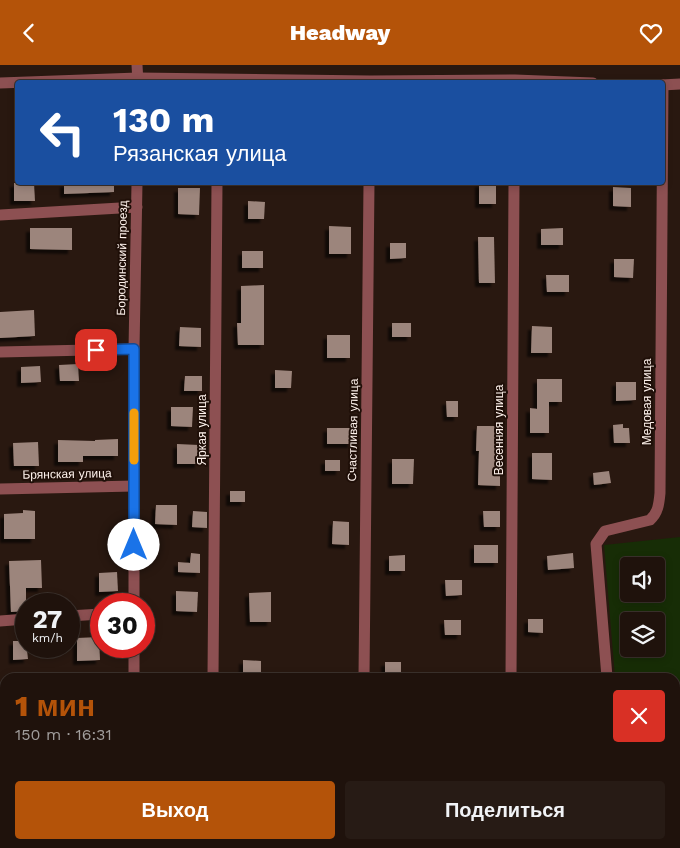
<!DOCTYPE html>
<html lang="ru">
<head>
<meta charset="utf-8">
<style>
  body { margin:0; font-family:"Work Sans",sans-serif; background:#271b15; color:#f1f3f6; height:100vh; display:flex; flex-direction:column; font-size:19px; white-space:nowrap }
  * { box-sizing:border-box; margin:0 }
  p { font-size:16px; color:#a19e9d }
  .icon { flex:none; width:28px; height:28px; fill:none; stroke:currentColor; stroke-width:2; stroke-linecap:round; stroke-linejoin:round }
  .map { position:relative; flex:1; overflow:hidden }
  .side { position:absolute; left:0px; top:608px; width:680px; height:176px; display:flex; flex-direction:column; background:#1f120c; border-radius:15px 15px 0 0; box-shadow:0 2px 8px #0003,0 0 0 1px #3c322d }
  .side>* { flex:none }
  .guide { position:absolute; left:15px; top:15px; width:650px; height:105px; border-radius:5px; box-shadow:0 2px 8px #0003,0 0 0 1px #3c322d; background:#1a4fa0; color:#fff; overflow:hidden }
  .buttons { position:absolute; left:620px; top:492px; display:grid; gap:10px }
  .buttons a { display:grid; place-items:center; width:45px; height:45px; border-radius:5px; background:#1f120c; box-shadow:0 2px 8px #0003,0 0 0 1px #3c322d; font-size:25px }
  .speed { position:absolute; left:15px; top:528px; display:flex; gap:10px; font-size:25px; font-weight:700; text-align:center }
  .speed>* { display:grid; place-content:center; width:65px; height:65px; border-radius:50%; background:#1f120c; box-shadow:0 2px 8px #0003,0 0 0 1px #3c322d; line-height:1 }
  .speed small { font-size:12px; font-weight:400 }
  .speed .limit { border:8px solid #d22; background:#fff; color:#111 }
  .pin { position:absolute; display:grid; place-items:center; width:42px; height:42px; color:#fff; margin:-21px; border-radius:10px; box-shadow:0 2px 8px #0006 }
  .me { position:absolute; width:55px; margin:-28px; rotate:0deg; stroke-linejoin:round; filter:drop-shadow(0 0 4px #0008) }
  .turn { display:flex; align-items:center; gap:18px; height:105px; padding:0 15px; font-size:22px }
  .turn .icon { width:65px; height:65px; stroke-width:2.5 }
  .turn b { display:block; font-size:35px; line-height:42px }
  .round { display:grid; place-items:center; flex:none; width:52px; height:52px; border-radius:5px; background:#271b15 }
  .head { display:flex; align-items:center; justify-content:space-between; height:85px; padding:0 15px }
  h1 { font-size:30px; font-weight:800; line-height:38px; color:#b45309 }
  .primary-button { display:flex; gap:10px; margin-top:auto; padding:10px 15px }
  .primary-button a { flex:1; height:58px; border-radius:5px; background:#b45309; color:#fff; font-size:20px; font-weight:800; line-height:58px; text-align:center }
  .primary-button a+a { background:#271b15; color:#f1f3f6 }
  header { display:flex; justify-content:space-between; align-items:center; height:65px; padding:0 15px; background:#b45309; color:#fff; font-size:22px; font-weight:800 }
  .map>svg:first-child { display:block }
  .grass { fill:#172d06; fill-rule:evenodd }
  .building { fill:#9c857c; filter:url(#shadow) }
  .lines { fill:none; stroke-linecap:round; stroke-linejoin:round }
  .street { stroke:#8d5052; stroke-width:11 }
  .route-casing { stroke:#114b97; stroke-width:12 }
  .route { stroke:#1a73e8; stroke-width:9 }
  .slow { stroke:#f59e0b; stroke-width:9 }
  .labels { text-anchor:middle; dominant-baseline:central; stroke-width:4; stroke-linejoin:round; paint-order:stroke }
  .street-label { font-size:12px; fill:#fef2ec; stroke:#1f0f08 }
</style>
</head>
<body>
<header><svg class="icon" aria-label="back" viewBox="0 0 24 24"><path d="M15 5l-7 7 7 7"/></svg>Headway<svg class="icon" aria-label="heart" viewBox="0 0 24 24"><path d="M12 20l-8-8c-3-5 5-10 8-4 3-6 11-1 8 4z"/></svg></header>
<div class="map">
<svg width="680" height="783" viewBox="0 0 680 783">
  <defs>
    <filter id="shadow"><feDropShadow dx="-4" dy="4" stdDeviation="1" flood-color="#0009"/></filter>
  </defs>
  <rect width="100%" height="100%" fill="#291810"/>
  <!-- grass -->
  <path class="grass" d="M680 472V634L675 635V612H615L604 480ZM629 501H656V529H629ZM629 556H656V584H629Z"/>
  <!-- building -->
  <g class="building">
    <path d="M14 118H34L35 136H14Z"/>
    <path d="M64 118H114V127L64 129Z"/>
    <rect x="479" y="118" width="17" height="21"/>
    <path d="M613 122 631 123V142L613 141Z"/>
    <path d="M178 123H200L199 150 178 149Z"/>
    <path d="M248 136 265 137 264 154H248Z"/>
    <path d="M329 161 351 162V189H329Z"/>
    <path d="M30 163H72V185L30 184Z"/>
    <path d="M563 163V180H541V164Z"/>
    <path d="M478 172H494L495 218H479Z"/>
    <path d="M390 178H406V193L390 194Z"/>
    <rect x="242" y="186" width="21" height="17"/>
    <path d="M614 194H634L633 213 614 212Z"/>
    <path d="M546 210H569V227H547Z"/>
    <path d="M264 220V280H238L237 258H241V221Z"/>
    <path d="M34 245 35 271 0 273V247Z"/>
    <rect x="392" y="258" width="19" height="14"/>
    <path d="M532 261 552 262V288H531Z"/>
    <path d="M180 262 201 263V282L179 281Z"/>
    <rect x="327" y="270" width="23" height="23"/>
    <path d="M78 299 79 316H60L59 300Z"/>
    <path d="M40 301 41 317 21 318V302Z"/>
    <path d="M275 305 292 306 291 323H275Z"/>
    <path d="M185 311H202V326H184Z"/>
    <path d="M537 314H562V337H549V368H530V343L537 344Z"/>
    <path d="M616 317H636V335L616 336Z"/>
    <path d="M446 336H458V352H447Z"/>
    <path d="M171 342H193L192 362 171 361Z"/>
    <path d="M623 359V363H629L630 378H614L613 360Z"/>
    <path d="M477 361H498V396H500V421L478 420 479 386H476Z"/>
    <path d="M327 363H351L352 379H327Z"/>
    <path d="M118 374V391H83V397H58V375L95 376V375Z"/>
    <path d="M38 377 39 401H14L13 378Z"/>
    <path d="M177 379 199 380V399H177Z"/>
    <path d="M532 388H552V415L532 414Z"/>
    <path d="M392 394H414L413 419H392Z"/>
    <rect x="325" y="395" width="15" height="11"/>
    <path d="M609 406 611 418 594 420 593 408Z"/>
    <rect x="230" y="426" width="15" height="11"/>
    <path d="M156 440H177V460L155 459Z"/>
    <path d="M23 445 35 446V474H4V449L23 448Z"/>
    <path d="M193 446 207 447V463L192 462Z"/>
    <path d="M483 446H500V462H484Z"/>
    <path d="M333 456 349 457V480L332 479Z"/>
    <rect x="474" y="480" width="24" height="18"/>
    <path d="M191 488 200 489V508L178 507V497L190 498Z"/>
    <path d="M573 488 574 503 548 505 547 491Z"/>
    <path d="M405 490V506H389V491Z"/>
    <path d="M41 495 42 523H26V546L11 547 9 496Z"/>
    <path d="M117 507 118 526 99 527V508Z"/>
    <path d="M445 515H462V530L446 531Z"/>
    <path d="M176 526 198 527 197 547 176 546Z"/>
    <path d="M271 527V557H250L249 528Z"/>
    <path d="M528 554H543V568L528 567Z"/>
    <path d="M444 555H461V570H445Z"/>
    <path d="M99 572 100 595 77 596V573Z"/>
    <path d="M13 576H26L28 594 13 595Z"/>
    <path d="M243 595 261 596V612H243Z"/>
    <rect x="385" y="597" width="16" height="15"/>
  </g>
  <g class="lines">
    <!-- street -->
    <g class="street">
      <path d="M137 0 138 18"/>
      <path d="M0 18 138 13 370 16 515 15 593 18"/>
      <path d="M662 20 680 19"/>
      <path d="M0 150 137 142"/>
      <path d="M0 287 134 284"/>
      <path d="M0 424 134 421"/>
      <path d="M134 539V284L137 118"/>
      <path d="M69 551 101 549"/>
      <path d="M0 556 26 554"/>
      <path d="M134 612V581"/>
      <path d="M213 612 217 118"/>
      <path d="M364 612 369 118"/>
      <path d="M511 612 514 118"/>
      <path d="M607 612 596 479 605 466 650 455C658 448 659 439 660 428L663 20"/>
      <path d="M675 642H680"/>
      <path d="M0 693 5 692"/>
      <path d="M657 779V783"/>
      <path d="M132 783V779"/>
      <path d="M212 783V779"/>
      <path d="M362 783V779"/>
      <path d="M510 783V779"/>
    </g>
  </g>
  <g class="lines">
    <defs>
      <path id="route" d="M96 285 134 284V480"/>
    </defs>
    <!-- route casing -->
    <use href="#route" class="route-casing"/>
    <!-- route -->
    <use href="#route" class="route"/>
    <!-- slow -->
    <path class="slow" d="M134 395V348"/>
  </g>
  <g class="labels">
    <!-- street labels -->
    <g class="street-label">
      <text transform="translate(122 193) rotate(-89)">Бородинский проезд</text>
      <text transform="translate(647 337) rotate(-90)">Медовая улица</text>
      <text transform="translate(202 365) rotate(-90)">Яркая улица</text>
      <text transform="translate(353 365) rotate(-89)">Счастливая улица</text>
      <text transform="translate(499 365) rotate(-90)">Весенняя улица</text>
      <text transform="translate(67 409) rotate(-1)">Брянская улица</text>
    </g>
  </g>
</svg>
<div class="buttons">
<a><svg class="icon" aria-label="sound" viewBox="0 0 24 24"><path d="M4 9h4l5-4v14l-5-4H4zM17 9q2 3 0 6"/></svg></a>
<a><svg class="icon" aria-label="layers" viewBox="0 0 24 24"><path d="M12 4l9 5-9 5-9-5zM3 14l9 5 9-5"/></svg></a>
</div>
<div class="speed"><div>27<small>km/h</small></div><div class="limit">30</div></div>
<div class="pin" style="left:96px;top:285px;background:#d93025"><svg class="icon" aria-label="arrive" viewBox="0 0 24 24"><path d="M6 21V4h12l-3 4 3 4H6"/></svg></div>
<svg class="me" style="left:134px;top:480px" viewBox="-20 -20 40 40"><circle r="19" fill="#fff"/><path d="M0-13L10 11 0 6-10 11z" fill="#1a73e8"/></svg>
<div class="guide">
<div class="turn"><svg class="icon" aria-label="left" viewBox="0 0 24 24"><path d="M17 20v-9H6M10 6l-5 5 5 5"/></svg><div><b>130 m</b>Рязанская улица</div></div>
</div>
<section class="side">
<div class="head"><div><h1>1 мин</h1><p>150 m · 16:31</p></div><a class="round" style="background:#d93025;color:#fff"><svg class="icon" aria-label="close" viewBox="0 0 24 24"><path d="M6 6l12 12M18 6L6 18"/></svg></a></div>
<div class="primary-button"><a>Выход</a><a>Поделиться</a></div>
</section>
</div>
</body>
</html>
